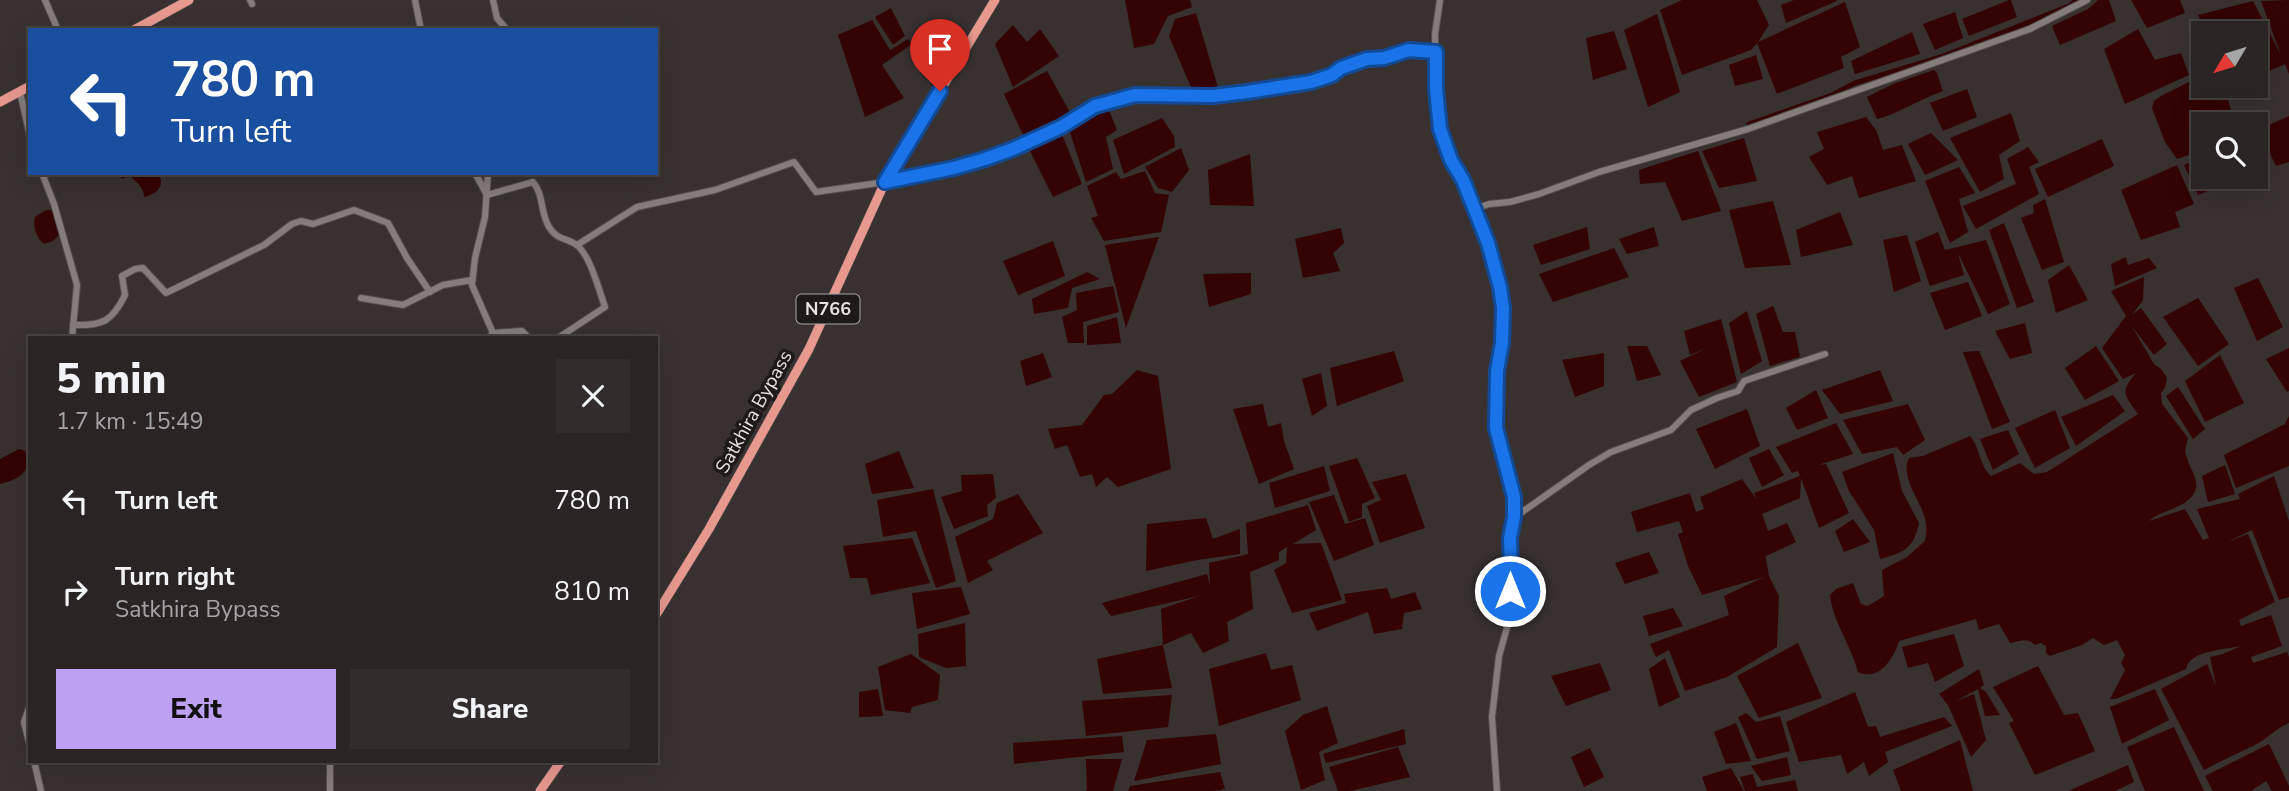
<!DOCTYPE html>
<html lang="en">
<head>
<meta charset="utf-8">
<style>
  body { margin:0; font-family:"Nunito Sans",sans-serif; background:#322d2c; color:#f1f3f6; height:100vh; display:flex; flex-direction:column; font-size:26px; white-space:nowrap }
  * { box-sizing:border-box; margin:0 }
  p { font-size:23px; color:#a5a5a6 }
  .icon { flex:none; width:38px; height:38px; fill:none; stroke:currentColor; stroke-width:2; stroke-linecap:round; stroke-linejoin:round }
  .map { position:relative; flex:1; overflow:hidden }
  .panel { position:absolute; left:28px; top:336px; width:630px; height:427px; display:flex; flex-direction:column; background:#2a2524; border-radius:0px; box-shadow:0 7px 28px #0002,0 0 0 2px #464241 }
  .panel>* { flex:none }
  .banner { position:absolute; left:28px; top:28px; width:630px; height:147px; border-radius:0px; box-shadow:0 7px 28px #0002,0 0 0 2px #464241; background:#1a4fa0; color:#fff; overflow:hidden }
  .needle { width:46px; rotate:232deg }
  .buttons { position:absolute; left:2191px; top:21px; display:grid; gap:14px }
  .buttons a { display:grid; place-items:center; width:77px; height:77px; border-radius:0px; background:#2a2524; box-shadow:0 7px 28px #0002,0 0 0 2px #464241; font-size:35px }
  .pin { position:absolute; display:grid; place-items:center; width:60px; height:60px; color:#fff; margin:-72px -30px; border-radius:50% 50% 50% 0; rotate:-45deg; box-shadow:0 0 7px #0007 }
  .pin .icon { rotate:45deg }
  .me { position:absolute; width:77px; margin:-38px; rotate:0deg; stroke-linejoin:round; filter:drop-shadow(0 0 5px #0008) }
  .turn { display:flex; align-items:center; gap:24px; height:147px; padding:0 28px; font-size:32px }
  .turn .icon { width:91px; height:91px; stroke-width:2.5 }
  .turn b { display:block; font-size:49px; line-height:60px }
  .round { display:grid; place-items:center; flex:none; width:74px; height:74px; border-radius:0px; background:#322d2c }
  .overview { display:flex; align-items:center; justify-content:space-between; height:119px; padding:0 28px }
  h1 { font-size:42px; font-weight:800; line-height:52px }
  .cta { display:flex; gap:14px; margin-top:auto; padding:14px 28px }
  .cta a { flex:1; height:80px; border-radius:0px; background:#bca0f2; color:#111; font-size:28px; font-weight:800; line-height:80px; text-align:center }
  .cta a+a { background:#322d2c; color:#f1f3f6 }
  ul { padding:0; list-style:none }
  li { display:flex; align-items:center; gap:21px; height:91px; padding:0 28px }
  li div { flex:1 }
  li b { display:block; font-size:26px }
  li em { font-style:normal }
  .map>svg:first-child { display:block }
  .water { fill:#340303 }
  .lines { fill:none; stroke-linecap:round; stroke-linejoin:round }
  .canal { stroke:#340303; stroke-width:5 }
  .minor-casing { stroke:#534e4d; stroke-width:8 }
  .highway-casing { stroke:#534e4d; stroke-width:10 }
  .minor { stroke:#857c7b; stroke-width:6 }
  .highway { stroke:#e7988f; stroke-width:9 }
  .route-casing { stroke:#114b97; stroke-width:18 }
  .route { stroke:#1a73e8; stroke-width:12 }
  .labels { text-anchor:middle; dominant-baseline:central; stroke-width:7; stroke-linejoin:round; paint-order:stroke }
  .shield { fill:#1d1a19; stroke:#aaa7a6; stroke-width:2 }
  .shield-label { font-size:18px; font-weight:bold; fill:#e7e3e2 }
  .street-label { font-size:19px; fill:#e7e3e2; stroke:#1d1a19 }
</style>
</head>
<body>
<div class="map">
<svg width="2289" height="791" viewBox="0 0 2289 791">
  <rect width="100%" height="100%" fill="#383130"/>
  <!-- water -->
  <g class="water">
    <path d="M1125 0H1190L1192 7 1168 16 1154 44 1134 48Z"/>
    <path d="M1682 0H1757L1769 25 1758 42 1845 2 1860 47 1841 57 1844 68 1777 94 1757 43 1751 50 1682 75 1660 10Z"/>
    <path d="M1794 0H1836L1837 1 1786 23 1781 5Z"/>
    <path d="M2009 0H2011L2017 17 1969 36 1962 19Z"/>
    <path d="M2098 0H2109L2116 21 2060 45 2052 26 2088 9Z"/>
    <path d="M2131 0H2180L2185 13 2147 28Z"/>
    <path d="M2289 0V74L2285 64 2256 77V33H2207L2198 15 2253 1 2281 55 2261 1Z"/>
    <path d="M891 8 905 36 893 45 875 17Z"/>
    <path d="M1955 12 1963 38 1935 50 1923 24Z"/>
    <path d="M1196 13 1219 91 1193 92 1169 36 1175 19Z"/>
    <path d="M1657 14 1680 92 1648 107 1624 30Z"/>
    <path d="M872 20 890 50 908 39 912 44 882 65 904 98 865 117 838 35Z"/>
    <path d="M1013 25 1027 42 1040 29 1059 56 1013 87 995 44Z"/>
    <path d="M2138 29 2155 60 2181 53 2189 75 2125 104 2104 49Z"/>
    <path d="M1614 31 1627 69 1593 80 1586 38Z"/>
    <path d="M1912 32 1920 54 1855 74 1851 61Z"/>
    <path d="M1756 55 1763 79 1735 86 1729 65Z"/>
    <path d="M1934 70 1937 73 1943 91C1920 99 1900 113 1877 119L1867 97 1893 84Z"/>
    <path d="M1047 71 1071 114 1023 135 1004 94Z"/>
    <path d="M2203 75V86H2224L2233 117 2228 120V124H2203V150L2177 159 2165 142 2152 108 2154 101 2161 96Z"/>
    <path d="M1967 89 1977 117 1943 131 1930 103Z"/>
    <path d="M1108 108 1117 130 1106 137 1113 169 1086 182 1069 129Z"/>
    <path d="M2011 113 2020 141 1999 155 2004 179 1980 192 1950 138Z"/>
    <path d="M2289 116V162L2276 166 2258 130Z"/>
    <path d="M1866 117 1876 130 1883 150 1902 145 1916 181 1859 198 1852 176 1827 185 1809 157 1824 149 1817 132Z"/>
    <path d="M1162 118 1174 136 1175 147 1124 174 1113 140Z"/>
    <path d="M1061 132 1082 184 1053 197 1029 149Z"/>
    <path d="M1931 133 1958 160 1925 175 1908 144Z"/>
    <path d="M1744 138 1757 181 1719 188 1702 151Z"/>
    <path d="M2102 139 2114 166 2048 197 2035 169Z"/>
    <path d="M2028 147 2039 162 2029 167 2039 194 1976 229 1963 206 2016 184 2007 159Z"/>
    <path d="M1181 148 1189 170 1172 192 1158 188 1145 167Z"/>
    <path d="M1698 151 1721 211 1682 221 1665 182 1640 184 1639 170Z"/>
    <path d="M1250 154 1254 206 1210 205 1208 170Z"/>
    <path d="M2203 156V177H2229L2231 182 2198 195 2184 165Z"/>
    <path d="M2177 165 2194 204 2175 212 2180 227 2141 240 2121 190Z"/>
    <path d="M1959 167 1975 193 1959 199 1968 232 1950 243 1925 181Z"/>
    <path d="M1145 171 1155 193 1169 195 1161 232 1104 241 1091 218 1098 216 1087 186 1116 172 1121 179Z"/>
    <path d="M120 173 147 175 158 173C166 186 157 194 144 197 145 189 135 180 129 175L122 179Z"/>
    <path d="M2045 199 2064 262 2042 270 2021 218 2034 213 2033 205Z"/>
    <path d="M1773 201 1791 265 1745 268 1729 210Z"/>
    <path d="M46 210H51L53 212 60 234 53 241 44 244C37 239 32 226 35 217Z"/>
    <path d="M1840 212 1853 245 1801 257 1796 230Z"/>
    <path d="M2004 223 2034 302 2017 308 1989 230Z"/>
    <path d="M1587 227 1590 249 1541 265 1533 245Z"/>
    <path d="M1654 227 1659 246 1627 254 1619 239Z"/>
    <path d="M1341 228 1344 243 1333 253 1340 271 1303 278 1295 239Z"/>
    <path d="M1938 232 1945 250 1986 240 2010 304 1988 314 1958 253 1964 275 1930 286 1915 242Z"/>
    <path d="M1907 235 1921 281 1894 292 1883 240Z"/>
    <path d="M1159 237 1126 328 1105 245Z"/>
    <path d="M1053 241 1065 276 1018 295 1003 261Z"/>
    <path d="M1614 248 1629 277 1553 302 1539 274Z"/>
    <path d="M2126 257 2128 265 2149 258 2157 268 2115 286 2111 264Z"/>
    <path d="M2069 265 2088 300 2056 313 2048 280Z"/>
    <path d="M1087 272 1100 279 1072 288 1068 308 1034 314 1032 299Z"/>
    <path d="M1251 273V294L1209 307 1203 274Z"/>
    <path d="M2144 277 2143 300 2132 315 2141 308 2167 344 2154 355 2131 325 2154 364 2161 369 2167 378 2165 388 2161 393 2162 404 2188 438C2187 444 2184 449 2186 455 2190 472 2206 485 2188 500 2177 510 2160 511 2149 521L2185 509 2203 540 2209 538 2197 509 2240 499 2238 494 2274 476 2289 521V597L2279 600 2252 530 2227 542 2248 534 2275 602 2239 620 2241 626 2271 615 2282 646 2251 657 2253 663 2287 652 2289 657V723C2276 728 2268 738 2255 745 2238 753 2221 761 2204 770L2161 689 2207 664 2216 686 2210 657 2223 654 2241 646C2224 650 2190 650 2186 669L2116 699H2110L2125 670 2121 663 2125 655 2117 640 2104 645 2093 638 2082 645 2050 656 2046 653V646L2041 643 2035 645C2027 637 2020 641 2010 643L1999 624 1979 630 1976 619 1899 641C1894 658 1879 682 1858 672 1851 645 1833 622 1830 595L1836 589 1853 583 1861 604 1868 606 1884 596 1882 570 1907 557 1925 541C1926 536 1927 529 1926 524 1924 503 1899 479 1909 458L1923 456 1970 436C1980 447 1979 465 1991 476L2020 463 2034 474 2047 472 2138 414C2124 395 2120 392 2136 373L2123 379 2102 348 2126 316 2111 291Z"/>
    <path d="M2258 278 2283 327 2257 341 2234 288Z"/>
    <path d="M1968 282 1982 316 1945 330 1930 293Z"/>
    <path d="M1113 286 1119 312 1083 322 1084 343H1068L1062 317 1077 310 1076 293Z"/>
    <path d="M2198 298 2229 344 2198 366 2163 317Z"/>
    <path d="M1773 306 1783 332H1795L1800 357 1770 366 1756 314Z"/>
    <path d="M1747 311 1762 361 1741 374 1729 323Z"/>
    <path d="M1117 317 1121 343 1087 345V326Z"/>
    <path d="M1721 319 1737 382 1699 397 1680 361 1707 348 1690 355 1684 331Z"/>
    <path d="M2025 323 2032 353 2010 359 1995 331Z"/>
    <path d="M1627 346H1647L1661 375 1637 381Z"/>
    <path d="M2096 346 2119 381 2085 400 2065 368Z"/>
    <path d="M2289 348V391L2287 392 2266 359Z"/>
    <path d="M1394 351 1404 381 1337 406 1330 368Z"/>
    <path d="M1979 351 2010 422 1992 429 1963 352Z"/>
    <path d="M1043 353 1052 377 1026 386 1020 361Z"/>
    <path d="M1604 353V386L1575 397 1562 360Z"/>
    <path d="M2220 355 2244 403 2205 422 2185 381Z"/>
    <path d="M1137 370 1158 376 1171 469 1118 487 1107 477 1096 487 1092 474 1080 477 1067 445 1055 449 1048 429 1082 425 1104 395 1112 394Z"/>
    <path d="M1880 370 1893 401 1840 414 1822 390Z"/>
    <path d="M1321 373 1327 406 1312 416 1302 379Z"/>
    <path d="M2178 387 2205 429 2193 439 2166 396Z"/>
    <path d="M1816 390 1828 418 1797 430 1786 408Z"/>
    <path d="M2113 395 2125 411 2076 446 2061 417Z"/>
    <path d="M1263 404 1268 427 1281 423 1284 441 1294 469 1259 484 1233 409Z"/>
    <path d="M1908 404 1925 440 1903 455 1897 447 1862 454 1843 420Z"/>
    <path d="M1747 409 1760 446 1715 469 1696 429Z"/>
    <path d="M2055 410 2070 448 2035 468 2015 428Z"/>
    <path d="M2289 416V466L2236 488 2224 455 2285 424Z"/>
    <path d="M1836 423 1853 454 1818 465 1826 464 1849 513 1819 528 1801 478 1800 498 1762 514 1768 531 1787 523 1796 542 1766 556 1765 553 1769 576 1779 596 1777 647 1727 677 1685 691 1669 650 1656 657 1650 644 1729 615 1724 596 1764 577 1702 595 1688 566 1678 534 1683 532 1679 521 1637 532 1631 512 1690 493 1696 512 1704 509 1700 497 1742 479 1757 500 1754 493 1800 476 1798 471 1792 473 1776 447Z"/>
    <path d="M2008 430 2019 454 1993 470 1980 439Z"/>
    <path d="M19 449 25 451C33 472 19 479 0 484V459Z"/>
    <path d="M1769 449 1784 475 1762 487 1749 458Z"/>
    <path d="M899 451 914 488 872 494 865 464Z"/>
    <path d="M1893 453 1902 491 1919 523C1914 548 1904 553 1880 559L1874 530 1849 491 1842 472Z"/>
    <path d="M1357 458 1375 498 1362 504V517L1349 522 1329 466Z"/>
    <path d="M2225 465 2235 494 2208 502 2202 476Z"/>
    <path d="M1324 466 1330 491 1275 508 1269 483Z"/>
    <path d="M993 474 996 498 987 505 988 516 954 529 941 497 962 491 961 475Z"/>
    <path d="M1406 474 1425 528 1380 543 1367 506 1381 500 1372 482Z"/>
    <path d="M933 489 956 581 936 588 916 531 883 537 877 500Z"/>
    <path d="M1018 494 1043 533 987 561 993 570 968 583 955 537 993 519 997 503Z"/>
    <path d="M1334 495 1345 524 1365 518 1374 545 1334 561 1309 502Z"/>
    <path d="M1308 505 1316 530 1293 544 1321 543 1342 600 1292 613 1274 570 1286 563 1287 547 1279 552V560L1250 572 1253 609 1227 622 1229 641 1203 653 1191 633 1163 645 1172 688 1103 694 1097 659 1163 645 1161 609 1199 596 1111 616 1102 603 1207 574 1210 586 1209 563 1248 554 1246 523Z"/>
    <path d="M1206 518 1213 539 1240 529V554L1197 560 1146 571 1147 524Z"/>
    <path d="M1853 519 1870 542 1844 552 1835 531Z"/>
    <path d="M912 538 930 583 871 595 867 578H850L843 546Z"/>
    <path d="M1649 552 1659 573 1625 584 1615 563Z"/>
    <path d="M961 587 970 614 917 629 912 593Z"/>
    <path d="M1387 588 1391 599 1415 592 1422 609 1404 613 1402 629 1374 634 1368 612 1317 631 1309 613 1346 603 1344 594Z"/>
    <path d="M1673 608 1683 626 1649 636 1643 616Z"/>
    <path d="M965 623 966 666 946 668 919 657 918 634Z"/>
    <path d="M1954 634 1964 666 1935 682 1928 663 1908 668 1902 647Z"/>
    <path d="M1798 643 1822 698 1759 718 1737 676Z"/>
    <path d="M1266 653 1271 670 1292 665 1301 700 1219 726 1209 669Z"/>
    <path d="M911 654 940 675 938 700 912 707 910 713 885 710 878 667Z"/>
    <path d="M1665 658 1680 697 1659 707 1649 669Z"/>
    <path d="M1600 663 1611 690 1566 706 1551 676Z"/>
    <path d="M2038 666 2064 715 2078 713 2095 751 2035 775 2009 723 2014 721 1993 687Z"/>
    <path d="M1979 669 1984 685 1980 688 1986 692 2000 715 1985 716 1978 689 1956 701 1974 694 1986 740 1971 757 1948 705 1939 694Z"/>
    <path d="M878 689 883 716 859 717V692Z"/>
    <path d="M2155 689 2169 720 2122 744 2110 707Z"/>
    <path d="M1855 692 1868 727 1876 726 1880 737 1944 717 1952 726 1885 752 1888 762 1869 776 1864 762 1847 774 1841 755 1799 762 1786 722Z"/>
    <path d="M1172 695 1168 727 1086 736 1082 701Z"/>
    <path d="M1327 706 1338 743 1319 752 1325 780 1301 790 1285 731 1303 715Z"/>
    <path d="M1746 713 1756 722 1780 716 1790 751 1757 759 1738 717Z"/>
    <path d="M1736 723 1751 761 1726 764 1714 732Z"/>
    <path d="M2174 727 2204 791H2145L2127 747Z"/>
    <path d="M1404 729 1406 744 1326 763 1323 754Z"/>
    <path d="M1216 734 1221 764 1134 781 1147 740Z"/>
    <path d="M1122 736 1124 752 1014 764 1013 743Z"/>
    <path d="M1960 740 1973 791H1901L1893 770Z"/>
    <path d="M2269 744 2289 786V791H2272L2266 781 2251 791H2213L2205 776Z"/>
    <path d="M1398 747 1410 777 1350 791H1338L1329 767Z"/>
    <path d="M1590 748 1604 777 1584 787 1571 757Z"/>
    <path d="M1787 757 1791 775 1762 781 1751 766Z"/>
    <path d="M1086 759H1122L1113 791H1085L1087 790Z"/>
    <path d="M2128 765 2134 782 2115 791H2068Z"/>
    <path d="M1731 768 1744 791H1707L1702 777Z"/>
    <path d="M1220 772 1225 789 1214 791H1128L1130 786Z"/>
    <path d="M1753 774 1757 787 1795 780 1798 791H1745L1740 777Z"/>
  </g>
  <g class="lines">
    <!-- canal -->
    <path class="canal" d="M1749 124 1832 95 1855 83 1941 57 2069 6 2077 0"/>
    <defs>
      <g id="minor">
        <path d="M45 0 58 30"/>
        <path d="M250 0 252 4"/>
        <path d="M415 0 421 30"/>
        <path d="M493 0 497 18 507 30"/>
        <path d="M1440 0 1435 34 1436 89 1441 129 1451 160 1463 180 1487 243 1500 287 1503 308 1502 343 1497 371 1496 428 1514 497 1515 517 1510 538 1512 572 1510 617 1499 656 1492 717 1497 791"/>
        <path d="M20 92 30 136"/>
        <path d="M42 173 54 204 77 285 72 338"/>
        <path d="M475 173 487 195 533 182C544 195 540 212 549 227 558 242 569 237 579 247 591 259 599 290 605 307L558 338"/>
        <path d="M488 173 485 217 475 258 472 285 493 333 489 338"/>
        <path d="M1475 209 1489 204 1510 202 1539 194 1599 172 1748 129 2030 29 2087 0"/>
        <path d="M577 245 637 207 715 190 794 162 816 192 885 182 954 168 1013 149 1061 127 1095 106 1135 95 1213 96 1247 92 1311 82 1332 75 1341 68 1367 59 1384 58 1409 50 1436 52"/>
        <path d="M361 298 403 305 443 285 472 280"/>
        <path d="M73 325C102 326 112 322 125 295L122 276 135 269 143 268 166 293 264 245 292 224 301 221 313 224 354 210 388 223 407 258 430 292"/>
        <path d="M493 333 522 331 529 338"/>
        <path d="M1515 517 1589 465 1611 452 1671 430 1691 410 1717 398 1738 391 1744 381 1825 354"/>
        <path d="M30 705 24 722 30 746"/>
        <path d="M34 761 41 791"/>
        <path d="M330 761V791"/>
      </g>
      <g id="highway">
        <path d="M134 30 189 0"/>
        <path d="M0 102 30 86"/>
        <path d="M656 615 709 529 809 349 885 182 995 0"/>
        <path d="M540 791 561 761"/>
      </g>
    </defs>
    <!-- minor casing -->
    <use href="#minor" class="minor-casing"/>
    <!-- highway casing -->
    <use href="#highway" class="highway-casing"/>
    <!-- minor -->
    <use href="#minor" class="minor"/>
    <!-- highway -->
    <use href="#highway" class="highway"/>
  </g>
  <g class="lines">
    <defs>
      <path id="route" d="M940 91 885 182 954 168 985 159 1013 149 1061 127 1095 106 1135 95 1213 96 1247 92 1311 82 1332 75 1341 68 1367 59 1384 58 1409 50 1436 52V89L1440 129 1451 160 1463 180 1488 243 1500 287 1503 308 1502 343 1497 371 1496 428 1514 497V517L1510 538 1511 572 1510 591"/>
    </defs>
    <!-- route casing -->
    <use href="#route" class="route-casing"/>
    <!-- route -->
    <use href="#route" class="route"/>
  </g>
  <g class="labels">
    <!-- shield labels -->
    <rect class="shield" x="796.5" y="294.5" width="63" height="29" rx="5"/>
    <g class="shield-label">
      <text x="828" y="309">N766</text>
    </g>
    <!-- street labels -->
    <g class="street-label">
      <text transform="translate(754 412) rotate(-61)">Satkhira Bypass</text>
    </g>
  </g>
</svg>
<div class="buttons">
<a><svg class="needle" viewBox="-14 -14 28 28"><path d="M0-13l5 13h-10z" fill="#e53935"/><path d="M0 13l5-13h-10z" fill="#a5a5a6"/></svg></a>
<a><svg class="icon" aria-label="search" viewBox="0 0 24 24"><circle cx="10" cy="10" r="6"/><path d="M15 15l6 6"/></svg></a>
</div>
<div class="pin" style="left:940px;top:91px;background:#d93025"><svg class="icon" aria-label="arrive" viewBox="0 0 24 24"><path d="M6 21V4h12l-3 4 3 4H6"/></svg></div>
<svg class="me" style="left:1510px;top:591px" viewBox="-20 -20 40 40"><circle r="17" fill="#1a73e8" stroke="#fff" stroke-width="3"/><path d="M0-11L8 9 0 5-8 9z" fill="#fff"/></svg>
<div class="banner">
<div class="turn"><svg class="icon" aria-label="left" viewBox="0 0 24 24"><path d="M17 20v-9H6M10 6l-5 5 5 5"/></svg><div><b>780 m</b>Turn left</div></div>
</div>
<section class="panel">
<div class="overview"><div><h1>5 min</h1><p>1.7 km · 15:49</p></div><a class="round"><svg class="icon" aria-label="close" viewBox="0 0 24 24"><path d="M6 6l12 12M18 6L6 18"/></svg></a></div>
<ul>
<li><svg class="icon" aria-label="left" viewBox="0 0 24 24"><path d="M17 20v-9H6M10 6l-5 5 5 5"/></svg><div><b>Turn left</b></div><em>780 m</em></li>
<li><svg class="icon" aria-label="right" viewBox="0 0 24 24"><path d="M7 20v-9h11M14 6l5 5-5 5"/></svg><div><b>Turn right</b><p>Satkhira Bypass</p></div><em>810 m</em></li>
</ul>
<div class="cta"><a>Exit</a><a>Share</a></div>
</section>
</div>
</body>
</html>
